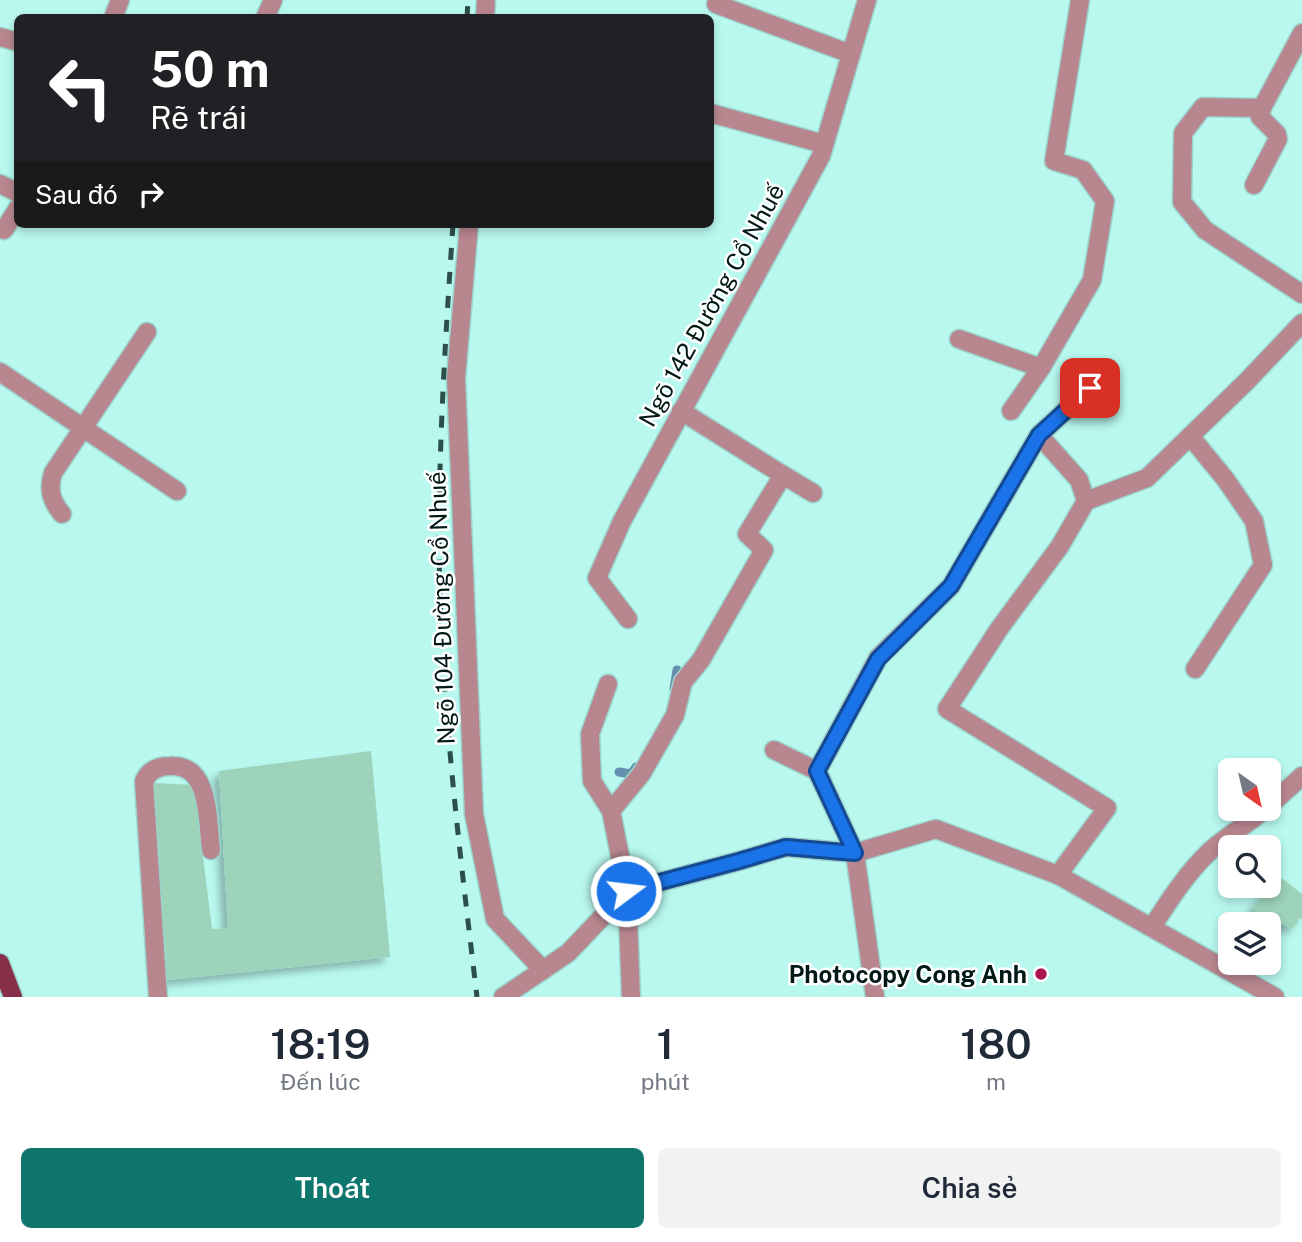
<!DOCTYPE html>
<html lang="vi">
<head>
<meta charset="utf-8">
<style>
  body { margin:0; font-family:"Public Sans",sans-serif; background:#f2f2f3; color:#1f2937; height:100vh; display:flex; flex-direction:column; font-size:26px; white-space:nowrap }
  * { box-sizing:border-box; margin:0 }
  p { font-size:23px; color:#747a83 }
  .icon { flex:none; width:38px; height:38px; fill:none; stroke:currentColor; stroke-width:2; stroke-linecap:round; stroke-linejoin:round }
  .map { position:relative; height:997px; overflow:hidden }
  .sheet { display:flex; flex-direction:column; background:#fff; flex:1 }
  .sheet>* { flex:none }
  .hud { position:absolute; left:14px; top:14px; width:700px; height:214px; border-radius:10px; box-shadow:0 4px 10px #0003; background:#202124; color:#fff; overflow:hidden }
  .needle { width:46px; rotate:146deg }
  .fabs { position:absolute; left:1218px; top:758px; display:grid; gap:14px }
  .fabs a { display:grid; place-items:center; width:63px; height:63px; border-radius:10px; background:#fff; box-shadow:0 4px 10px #0003; font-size:35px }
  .pin { position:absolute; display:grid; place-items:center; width:60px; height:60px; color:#fff; margin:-30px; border-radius:14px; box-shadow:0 4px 10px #0006 }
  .me { position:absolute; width:77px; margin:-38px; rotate:75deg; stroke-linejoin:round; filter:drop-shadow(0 0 5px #0008) }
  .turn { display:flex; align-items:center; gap:24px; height:147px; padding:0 21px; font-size:32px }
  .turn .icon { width:91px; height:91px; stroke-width:2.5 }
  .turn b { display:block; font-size:49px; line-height:60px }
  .then { display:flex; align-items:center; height:66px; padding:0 21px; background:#0003; gap:14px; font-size:26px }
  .eta { display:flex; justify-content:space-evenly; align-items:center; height:119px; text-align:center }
  .eta b { font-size:42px; font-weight:600; line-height:49px }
  .button { display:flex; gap:14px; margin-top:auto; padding:14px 21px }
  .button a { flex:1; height:80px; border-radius:10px; background:#0f766e; color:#fff; font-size:28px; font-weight:600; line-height:80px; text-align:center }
  .button a+a { background:#f2f2f3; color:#1f2937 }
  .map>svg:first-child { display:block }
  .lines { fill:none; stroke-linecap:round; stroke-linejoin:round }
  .stream { stroke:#658faf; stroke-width:9 }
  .building { fill:#9dd3bb; filter:url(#shadow) }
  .minor-casing { stroke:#9bd4cc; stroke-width:21 }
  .major-casing { stroke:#9bd4cc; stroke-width:21 }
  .minor { stroke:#b8868f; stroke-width:18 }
  .major { stroke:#853048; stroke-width:18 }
  .rail { stroke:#2d4f4a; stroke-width:5; stroke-dasharray:12 12; stroke-linecap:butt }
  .route-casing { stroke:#114b97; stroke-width:18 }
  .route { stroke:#1a73e8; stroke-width:12 }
  .poi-dot { fill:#aa184f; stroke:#fff; stroke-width:2.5 }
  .labels { text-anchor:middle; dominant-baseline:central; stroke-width:5; stroke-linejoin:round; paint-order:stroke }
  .street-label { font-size:24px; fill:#011916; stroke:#fff }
  .poi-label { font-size:24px; font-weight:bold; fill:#011916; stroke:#fff; text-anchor:end }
</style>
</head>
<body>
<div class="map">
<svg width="1302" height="997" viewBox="0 0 1302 997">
  <defs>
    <filter id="shadow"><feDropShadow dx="-6" dy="6" stdDeviation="3.5" flood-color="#0004"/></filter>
  </defs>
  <rect width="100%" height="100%" fill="#b8f8ef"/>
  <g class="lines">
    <!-- stream -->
    <g class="stream">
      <path d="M674 689 677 670"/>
      <path d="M619 772 631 774 636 767"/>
    </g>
  </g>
  <!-- building -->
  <g class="building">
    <path d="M371 751 390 957 167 980 153 783 194 785 212 929 228 928 219 771Z"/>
    <path d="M1279 876 1302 894V919L1300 918 1292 929 1252 909Z"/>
  </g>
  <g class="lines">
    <defs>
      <g id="minor">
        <path d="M718 0 716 4 851 54"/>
        <path d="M113 18 120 0"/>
        <path d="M265 18 273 0"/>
        <path d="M485 18 486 0"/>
        <path d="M1302 33 1262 108 1203 107 1183 133 1182 202 1205 230 1302 294"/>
        <path d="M0 37 18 42"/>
        <path d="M710 113 824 144"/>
        <path d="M0 184 18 193"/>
        <path d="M1254 185 1278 139 1277 134 1260 117 1262 108"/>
        <path d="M469 224 456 378 474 814 495 919 543 970"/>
        <path d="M4 230 18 208"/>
        <path d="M959 339 1041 368 1092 280 1105 201 1083 170 1054 161 1080 0"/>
        <path d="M0 372 177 491"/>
        <path d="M1011 411 1041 368"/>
        <path d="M1039 435 1079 480 1086 501 1060 546 999 629 947 709 1107 808 1058 875"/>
        <path d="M1190 436 1226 480 1254 521 1263 565 1195 669"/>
        <path d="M783 475 813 493"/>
        <path d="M1086 501 1147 478 1247 381 1302 323"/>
        <path d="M62 514C51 501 48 489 53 473L147 332"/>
        <path d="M628 619 597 578 622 521 821 156 867 0"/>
        <path d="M774 750 817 771 855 853 875 997"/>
        <path d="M817 771 878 658 951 586 1039 435 1107 372"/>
        <path d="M1269 806 1302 776"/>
        <path d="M611 811 642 773 675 715 683 682 701 660 764 550 747 534 783 475 681 411"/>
        <path d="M1152 927C1169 901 1186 874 1209 852 1224 837 1249 824 1266 808"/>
        <path d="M158 997 144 781C149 770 158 766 170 766 211 764 207 820 211 850"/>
        <path d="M503 997 568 953 627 891 611 811 592 781 590 734 608 684"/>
        <path d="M631 997 627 891 739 861 786 847 855 853 936 829 1058 875 1275 997"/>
      </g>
      <path id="major" d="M0 963 13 997"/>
    </defs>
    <!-- minor casing -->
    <use href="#minor" class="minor-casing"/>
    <!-- major casing -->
    <use href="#major" class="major-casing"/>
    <!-- minor -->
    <use href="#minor" class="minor"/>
    <!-- major -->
    <use href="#major" class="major"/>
    <!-- rail -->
    <g class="rail">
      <path d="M467 18 468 0"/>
      <path d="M453 224C446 330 439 436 439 542 440 694 459 846 477 997"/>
    </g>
  </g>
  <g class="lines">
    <defs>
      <path id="route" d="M626 891 739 861 786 847 855 853 817 771 878 659 951 586 1039 435 1090 388"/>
    </defs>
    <!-- route casing -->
    <use href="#route" class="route-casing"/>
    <!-- route -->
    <use href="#route" class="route"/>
  </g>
  <!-- markers -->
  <circle class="poi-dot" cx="1041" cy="974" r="7"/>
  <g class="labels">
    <!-- street labels -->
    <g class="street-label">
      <text transform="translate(711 305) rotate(-61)">Ngõ 142 Đường Cổ Nhuế</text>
      <text transform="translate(441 608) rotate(-92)">Ngõ 104 Đường Cổ Nhuế</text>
    </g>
    <!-- poi labels -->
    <g class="poi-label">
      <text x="1027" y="974">Photocopy Cong Anh</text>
    </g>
  </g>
</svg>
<div class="fabs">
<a><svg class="needle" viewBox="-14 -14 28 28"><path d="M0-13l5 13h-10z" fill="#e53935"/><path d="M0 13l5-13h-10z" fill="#747a83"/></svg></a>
<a><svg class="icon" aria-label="search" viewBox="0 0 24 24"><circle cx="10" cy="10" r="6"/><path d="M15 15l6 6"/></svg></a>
<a><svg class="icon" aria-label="layers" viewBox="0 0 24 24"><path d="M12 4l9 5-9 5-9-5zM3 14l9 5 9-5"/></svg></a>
</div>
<div class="pin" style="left:1090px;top:388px;background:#d93025"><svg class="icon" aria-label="arrive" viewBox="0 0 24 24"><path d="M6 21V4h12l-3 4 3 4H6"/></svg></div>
<svg class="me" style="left:626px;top:891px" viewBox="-20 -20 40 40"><circle r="17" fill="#1a73e8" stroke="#fff" stroke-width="3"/><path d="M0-11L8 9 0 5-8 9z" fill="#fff"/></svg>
<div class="hud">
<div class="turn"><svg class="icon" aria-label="left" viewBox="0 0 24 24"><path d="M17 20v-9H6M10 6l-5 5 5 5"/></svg><div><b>50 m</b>Rẽ trái</div></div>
<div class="then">Sau đó<svg class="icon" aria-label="right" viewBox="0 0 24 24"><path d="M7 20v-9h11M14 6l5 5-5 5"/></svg></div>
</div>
</div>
<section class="sheet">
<div class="eta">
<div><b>18:19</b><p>Đến lúc</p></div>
<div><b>1</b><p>phút</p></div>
<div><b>180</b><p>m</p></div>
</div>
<div class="button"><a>Thoát</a><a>Chia sẻ</a></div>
</section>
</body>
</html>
